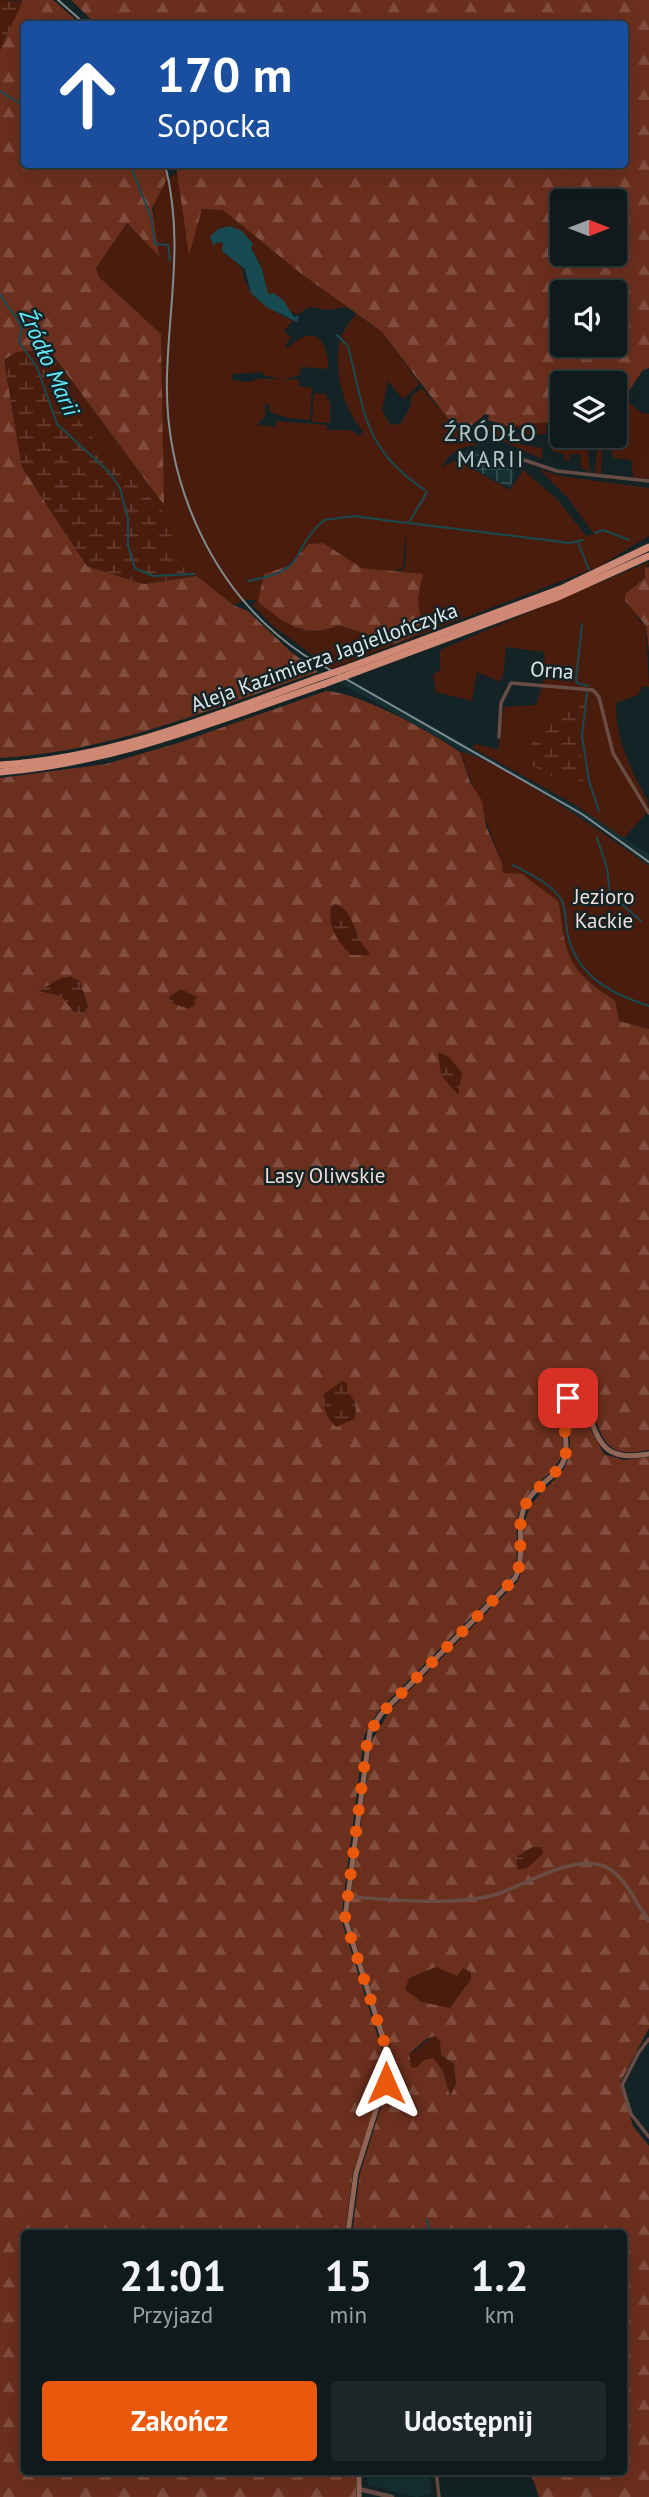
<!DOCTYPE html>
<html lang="pl">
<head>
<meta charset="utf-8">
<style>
  body { margin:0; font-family:"PT Sans",sans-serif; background:#1d2729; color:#f1f3f6; height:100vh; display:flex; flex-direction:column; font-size:26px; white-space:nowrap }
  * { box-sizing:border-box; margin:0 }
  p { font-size:23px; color:#9ba1a3 }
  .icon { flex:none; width:38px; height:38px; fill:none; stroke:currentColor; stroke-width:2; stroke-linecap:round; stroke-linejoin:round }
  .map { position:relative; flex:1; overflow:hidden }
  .details { position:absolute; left:21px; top:2230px; width:606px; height:245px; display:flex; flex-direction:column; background:#0f1a1c; border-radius:7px; box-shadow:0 7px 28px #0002,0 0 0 2px #2f383b }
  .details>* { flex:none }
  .banner { position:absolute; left:21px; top:21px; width:607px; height:147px; border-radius:7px; box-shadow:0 7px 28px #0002,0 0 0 2px #2f383b; background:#1a4fa0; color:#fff; overflow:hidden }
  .needle { width:46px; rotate:90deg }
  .controls { position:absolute; left:550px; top:189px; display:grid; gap:14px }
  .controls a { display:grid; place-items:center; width:77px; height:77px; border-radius:7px; background:#0f1a1c; box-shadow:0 7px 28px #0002,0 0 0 2px #2f383b; font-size:35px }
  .pin { position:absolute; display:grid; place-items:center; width:60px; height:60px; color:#fff; margin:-30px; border-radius:14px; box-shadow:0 4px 10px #0006 }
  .me { position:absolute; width:77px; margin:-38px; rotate:0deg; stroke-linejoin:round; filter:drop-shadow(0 0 5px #0008) }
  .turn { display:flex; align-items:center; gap:24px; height:147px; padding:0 21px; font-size:32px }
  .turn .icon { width:91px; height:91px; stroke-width:2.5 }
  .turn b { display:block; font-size:49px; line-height:60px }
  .eta { display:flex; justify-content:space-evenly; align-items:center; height:119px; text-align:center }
  .eta b { font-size:42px; font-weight:700; line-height:49px }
  .action { display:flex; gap:14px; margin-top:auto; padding:14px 21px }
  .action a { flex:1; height:80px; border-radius:7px; background:#ea580c; color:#fff; font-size:28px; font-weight:700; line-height:80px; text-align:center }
  .action a+a { background:#1d2729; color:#f1f3f6 }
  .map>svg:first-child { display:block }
  .built { fill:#162f32 }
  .industrial { fill:url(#industrial-grid) }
  .green { fill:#4a1c0d; fill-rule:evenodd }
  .forest { fill:url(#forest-firs); fill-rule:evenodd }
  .wetland { fill:url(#wetland-marsh) }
  .water { fill:#174b51 }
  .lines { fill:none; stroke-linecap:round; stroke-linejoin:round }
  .stream { stroke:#174b51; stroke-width:2 }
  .minor { stroke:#694d44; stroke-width:3.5 }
  .tertiary { stroke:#694d44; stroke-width:4.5 }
  .secondary { stroke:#926557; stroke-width:5 }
  .motorway { stroke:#ce8873; stroke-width:7 }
  .rail { stroke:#818d8e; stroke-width:2 }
  .motorway-bridge { stroke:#ce8873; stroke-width:7 }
  .route { stroke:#ea580c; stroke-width:12; stroke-dasharray:0 21.6 }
  .labels { text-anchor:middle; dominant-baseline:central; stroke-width:5; stroke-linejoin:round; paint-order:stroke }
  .street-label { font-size:21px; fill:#dfe8e9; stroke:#142325 }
  .park-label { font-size:21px; fill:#f1ddd7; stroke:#142325 }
  .water-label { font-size:23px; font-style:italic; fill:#62edfd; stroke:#142325 }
  .neighbourhood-label { font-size:23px; letter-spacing:2px; fill:#b3c6c8; stroke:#142325 }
</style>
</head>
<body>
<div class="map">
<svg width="649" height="2497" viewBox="0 0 649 2497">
  <defs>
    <pattern id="industrial-grid" width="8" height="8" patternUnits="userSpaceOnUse" patternTransform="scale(1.75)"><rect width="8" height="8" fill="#162f32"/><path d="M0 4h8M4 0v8" fill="none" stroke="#374d50"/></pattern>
    <pattern id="forest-firs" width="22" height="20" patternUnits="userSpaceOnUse" patternTransform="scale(1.75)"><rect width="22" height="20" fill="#6b2f1d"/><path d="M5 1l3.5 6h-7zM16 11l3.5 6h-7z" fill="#804d3e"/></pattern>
    <pattern id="wetland-marsh" width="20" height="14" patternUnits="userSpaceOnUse" patternTransform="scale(1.75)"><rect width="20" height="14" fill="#4a1c0d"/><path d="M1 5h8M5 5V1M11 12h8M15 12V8" fill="none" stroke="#643d30"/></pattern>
  </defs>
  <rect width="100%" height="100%" fill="#142325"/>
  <!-- built -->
  <g class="built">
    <path d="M349 679 587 813 649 854V866L612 837 575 814 339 682Z"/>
    <path d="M367 2471H430L431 2494 416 2497 368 2485Z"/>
  </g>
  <!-- industrial -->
  <path class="industrial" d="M476 450 516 471 510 488 461 462 475 466 462 455 464 452Z"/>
  <!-- green -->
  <g class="green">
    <path d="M179 172 189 252 202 209 223 210 347 307 329 310 309 307 297 315 285 308 274 293 268 294 264 287 266 285 260 264 242 231 216 242 223 243 225 254C251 272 237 267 249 289 257 304 280 314 293 321L284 331 291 337 285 346 288 348C313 323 329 339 328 369L301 367 300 375 282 380 264 375 261 372 232 374V380L250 382C260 375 284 382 299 379V386L312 388 310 420 288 418 270 412 269 405 265 404V416L257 425 276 427V421L327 425V430H350L360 436 363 431C343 409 332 367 341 337 344 329 351 321 356 314L382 332 420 384 403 399 388 381 382 410 390 425 400 424 410 408 412 395 422 388 458 431 478 445C461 447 450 451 442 467L456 460 510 490 523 470 558 500 586 536 594 534 568 498 539 469 560 476 649 488V536L598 567 331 669 274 627 252 605 257 601 247 599 233 605 197 576 183 578 185 571 163 511 147 495 128 465 96 442 78 419 74 396 49 350 163 504 161 334 99 277 96 268 127 223 159 254C154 225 144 188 179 172ZM406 529V565L400 572 423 575 418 598 422 632 395 644 339 625C304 641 286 623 259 602L309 544 323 543 362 568 395 572 403 567Z"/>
    <path d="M314 393 326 394 327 401H330V423L312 422Z"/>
    <path d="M625 398 640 412 649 414V479L633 477 631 460 613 458 611 450H602L601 474 595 473 597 450H588L590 473 581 467 580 454H570V462L564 459V454L552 451 550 421H562V436H614V413Z"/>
    <path d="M547 422 546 434H523L517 427 508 430 503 439 515 441 517 435 522 437 520 444 542 448V459L502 441 487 426Z"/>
    <path d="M649 562 645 578 626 593 639 620 646 626 649 687H642L638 695 616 703C615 730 625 755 636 779 641 790 649 798 649 810L624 838 572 803 471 747 477 744 498 750 504 707 536 705 545 676 544 652 506 647 503 676 500 682 477 672 472 701 436 692 433 675 440 670V650Z"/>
    <path d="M460 752C489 753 620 844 649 866V1029L619 1021 615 1000C568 971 565 955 559 902L503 873 502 863Z"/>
    <path d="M436 1967H463L471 1972V1979L450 2009 422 2002 405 1990 409 1978Z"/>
    <path d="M435 2036 440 2041 441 2055 454 2064 456 2084 450 2097 443 2071 424 2063 416 2068H411L409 2054C420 2050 423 2040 435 2036Z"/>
  </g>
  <!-- forest -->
  <g class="forest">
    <path d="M21 0H53L81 24H24V164L164 165 168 177 152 208 159 256 127 223 96 268 99 277 161 334 164 505 49 350 17 352 4 360 22 467 87 566 144 584 197 576 233 605 248 611 291 652 318 672C214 708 111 752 0 758V50Z"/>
    <path d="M71 0H649V368L643 370 614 413V383H562V421L506 426 488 420 489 415 485 414 470 427 458 432 382 332 303 275 223 210 202 209 189 255 176 165 625 164V24H96ZM562 201H614V254H562ZM614 292V345H562V292Z"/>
    <path d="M323 543 362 568 423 574 418 598 422 632 395 644 339 625C304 640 286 624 258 602L264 574 289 566 309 544Z"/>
    <path d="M649 567V651L646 626 625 600 626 593 645 578V568Z"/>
    <path d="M326 691C361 693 431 732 460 752L470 782 482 801 486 826 502 863 503 873 522 874 559 902C565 955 568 971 615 1000L619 1021 649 1029V1450C595 1461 605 1429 584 1394L574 1390 564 1394C553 1412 566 1435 562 1454 557 1472 531 1484 522 1505 511 1528 522 1553 513 1575L379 1710 364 1736 341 1919 383 2053V2084L353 2172 345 2233H24V2471H356V2497H0V778L106 764 178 743Z"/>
    <path d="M575 1400 604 1454 624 1460 649 1457V2028L620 2083 633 2126 649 2146V2497H539L530 2471H623V2233H352L360 2173 394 2066 348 1917 372 1740 391 1709 518 1581C528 1560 519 1540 526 1518 535 1489 559 1483 567 1462 573 1446 568 1424 567 1408L569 1402ZM436 1967 457 1976 463 1968 471 1972V1979L450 2008 422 2002 405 1990 409 1978ZM435 2036 440 2041 441 2055 454 2064 456 2084 450 2096 443 2071 433 2058 424 2060 416 2068 411 2067 409 2054 426 2039Z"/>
  </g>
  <!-- wetland -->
  <g class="wetland">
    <path d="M0 0 23 1 0 50Z"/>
    <path d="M49 350 74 397 78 419 96 442 128 465 147 495 163 511 185 571 183 578 144 584 87 566 22 467 4 360 17 352Z"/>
    <path d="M582 696 585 704 579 738 584 786 576 789 529 764 526 756 530 745 548 730 550 721 568 706 572 707Z"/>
    <path d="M335 904C352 909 353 928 361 942 364 947 369 950 370 955H351C337 940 328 929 331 907Z"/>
    <path d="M67 975 80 981 88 1006 84 1014 74 1012 61 996 38 991Z"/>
    <path d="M181 989 197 997 194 1006 187 1009 170 1002 169 997Z"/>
    <path d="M438 1052 449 1057 462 1073 458 1095 441 1075Z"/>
    <path d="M342 1381 347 1383V1392C356 1400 358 1409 354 1419L336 1427C327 1418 321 1407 324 1394Z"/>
    <path d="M534 1846 541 1847 543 1854 527 1868 518 1870 516 1857Z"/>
  </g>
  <!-- water -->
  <path class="water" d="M230 226 242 231 253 244 251 248 262 269 268 294 274 293 283 300 294 317 299 316 297 322 266 307 251 293 245 269 222 251 223 243 217 242 214 246 210 237 218 229Z"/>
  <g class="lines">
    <!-- stream -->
    <g class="stream">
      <path d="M0 91 24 106"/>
      <path d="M130 164 151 217 155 244 168 245 170 261"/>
      <path d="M0 294 22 327 19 342 37 367 57 424 109 472 120 488 128 519V546L135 568 153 576 194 574"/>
      <path d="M337 335 348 346C365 412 363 449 425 490"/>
      <path d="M410 521 427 492"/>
      <path d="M408 523 570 543 583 540"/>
      <path d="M595 533 603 530 629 540"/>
      <path d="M578 542 589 570"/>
      <path d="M248 581C311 570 287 553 324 520L354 516 406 523"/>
      <path d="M582 624 576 679 577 683 588 686"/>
      <path d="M587 692 582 736 589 781 599 811"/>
      <path d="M597 838 607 868 610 894 641 921"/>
      <path d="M513 865C528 873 552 884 561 899 567 908 565 925 568 936 578 977 612 994 649 1006"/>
      <path d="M427 2219 430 2233"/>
    </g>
    <!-- minor -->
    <g class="minor">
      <path d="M524 460 557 471 649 481"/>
      <path d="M499 737 501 703 511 683 593 690 599 697 613 753 649 813"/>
      <path d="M348 1897C393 1899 461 1908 503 1892 530 1882 570 1857 601 1865 625 1872 635 1904 649 1921"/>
      <path d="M649 2039 639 2052 622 2085 631 2114 649 2137"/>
      <path d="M436 2471 439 2497"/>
    </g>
    <!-- tertiary -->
    <path class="tertiary" d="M359 2489 392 2497"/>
    <!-- secondary -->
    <g class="secondary">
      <path d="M348 2233 356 2173 389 2069 387 2051 345 1918 370 1731 381 1714 515 1578C527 1554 514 1528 526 1503 535 1485 560 1476 565 1457 570 1438 557 1415 568 1398L576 1396 582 1400C600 1438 598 1463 649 1454"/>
      <path d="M359 2471V2497"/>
    </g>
    <!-- motorway -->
    <g class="motorway">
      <path d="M350 667 563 588 649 547"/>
      <path d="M359 671 558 597 649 556"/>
      <path d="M0 765C111 758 212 717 315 679"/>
      <path d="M0 772C114 763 216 721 324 684"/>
    </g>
    <!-- rail -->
    <g class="rail">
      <path d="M58 0 85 24"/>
      <path d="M165 164C184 240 169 301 167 376 164 484 213 594 304 655L582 814 649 862"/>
    </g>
    <!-- motorway-bridge -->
    <g class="motorway-bridge">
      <path d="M315 679 350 667"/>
      <path d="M324 684 359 671"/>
    </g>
  </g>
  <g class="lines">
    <!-- route -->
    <path class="route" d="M386 2083 389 2064 387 2051 345 1919 368 1736 381 1714 515 1578C526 1556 515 1532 524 1508 533 1486 559 1476 565 1457 570 1438 557 1415 568 1398"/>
  </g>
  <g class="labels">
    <!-- street labels -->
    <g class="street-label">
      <text transform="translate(324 657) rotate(-20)">Aleja Kazimierza Jagiellończyka</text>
      <text transform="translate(552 670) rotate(4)">Orna</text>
    </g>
    <!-- park labels -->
    <g class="park-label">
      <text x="604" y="896">Jezioro<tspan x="604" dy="24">Kackie</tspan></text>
      <text x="325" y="1175">Lasy Oliwskie</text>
    </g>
    <!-- water labels -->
    <g class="water-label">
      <text transform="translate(50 362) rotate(66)">Źródło Marii</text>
    </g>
    <!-- neighbourhood labels -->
    <g class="neighbourhood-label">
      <text x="491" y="432">ŹRÓDŁO<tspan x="491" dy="26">MARII</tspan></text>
    </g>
  </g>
</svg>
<div class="controls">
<a><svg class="needle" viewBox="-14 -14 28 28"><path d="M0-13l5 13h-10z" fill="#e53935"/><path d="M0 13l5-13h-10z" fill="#9ba1a3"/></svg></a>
<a><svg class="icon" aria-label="sound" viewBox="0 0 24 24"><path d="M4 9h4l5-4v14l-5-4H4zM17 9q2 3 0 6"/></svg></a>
<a><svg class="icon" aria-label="layers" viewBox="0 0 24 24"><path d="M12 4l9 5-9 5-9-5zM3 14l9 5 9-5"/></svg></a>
</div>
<div class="pin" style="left:568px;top:1398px;background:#d93025"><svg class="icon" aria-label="arrive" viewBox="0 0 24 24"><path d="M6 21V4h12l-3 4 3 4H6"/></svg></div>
<svg class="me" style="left:386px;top:2083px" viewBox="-20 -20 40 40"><path d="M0-17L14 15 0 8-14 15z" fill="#ea580c" stroke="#fff" stroke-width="4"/></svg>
<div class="banner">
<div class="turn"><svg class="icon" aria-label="ahead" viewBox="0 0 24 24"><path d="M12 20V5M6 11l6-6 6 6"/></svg><div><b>170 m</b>Sopocka</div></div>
</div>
<section class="details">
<div class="eta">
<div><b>21:01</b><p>Przyjazd</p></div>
<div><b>15</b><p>min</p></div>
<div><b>1.2</b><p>km</p></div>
</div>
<div class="action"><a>Zakończ</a><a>Udostępnij</a></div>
</section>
</div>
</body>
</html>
